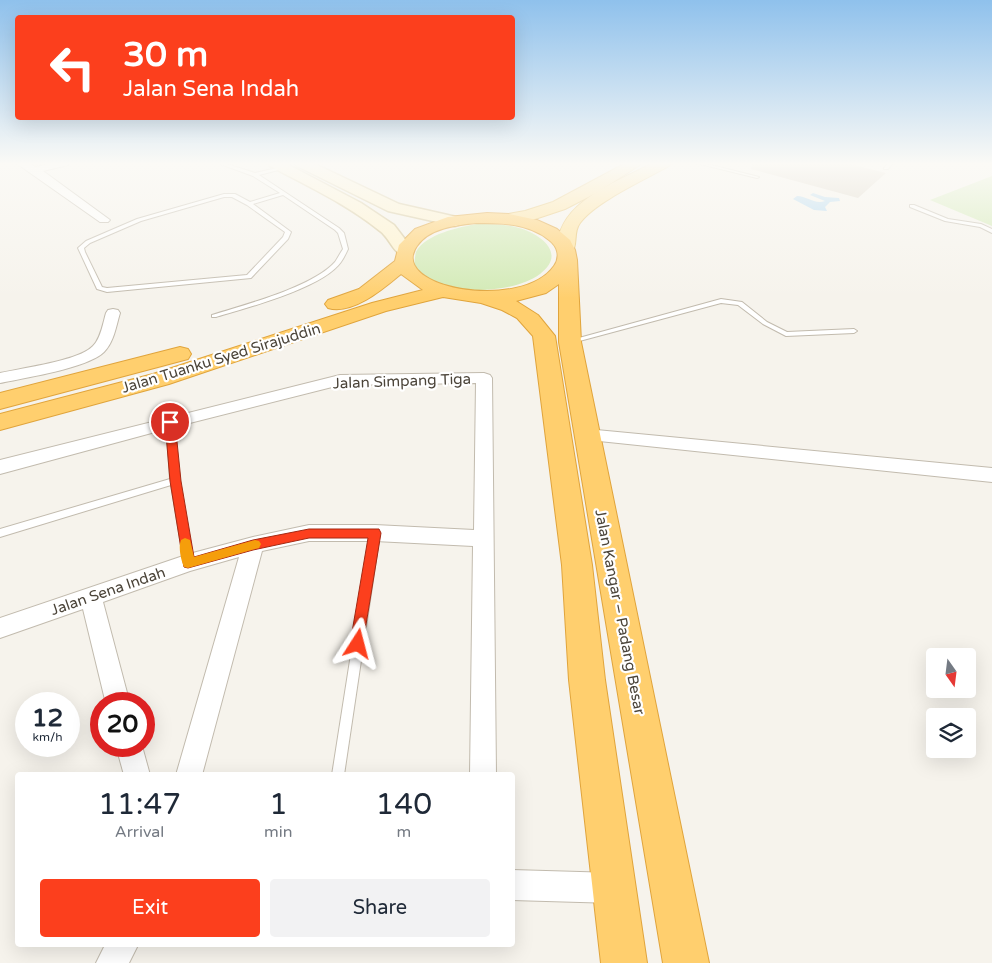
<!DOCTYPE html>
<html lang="en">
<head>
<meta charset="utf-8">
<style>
  body { margin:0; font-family:"Varela Round",sans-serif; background:#f2f2f3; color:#1f2937; height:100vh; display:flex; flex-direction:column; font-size:19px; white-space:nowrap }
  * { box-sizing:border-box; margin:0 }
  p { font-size:16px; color:#747a83 }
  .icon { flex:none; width:28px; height:28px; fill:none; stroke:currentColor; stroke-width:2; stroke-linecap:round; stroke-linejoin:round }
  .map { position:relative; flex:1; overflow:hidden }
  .details { position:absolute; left:15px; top:772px; width:500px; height:175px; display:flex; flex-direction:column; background:#fff; border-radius:5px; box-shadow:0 5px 20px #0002 }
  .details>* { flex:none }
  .top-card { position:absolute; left:15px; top:15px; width:500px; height:105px; border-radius:5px; box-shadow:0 5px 20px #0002; background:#fc3f1d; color:#fff; overflow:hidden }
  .needle { width:32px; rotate:166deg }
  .buttons { position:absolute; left:926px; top:648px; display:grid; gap:10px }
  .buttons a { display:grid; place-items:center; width:50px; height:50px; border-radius:5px; background:#fff; box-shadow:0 5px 20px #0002; font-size:25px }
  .speed { position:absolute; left:15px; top:692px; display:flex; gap:10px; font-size:25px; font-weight:700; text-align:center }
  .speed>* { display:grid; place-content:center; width:65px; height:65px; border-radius:50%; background:#fff; box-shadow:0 5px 20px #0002; line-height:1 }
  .speed small { font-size:12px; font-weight:400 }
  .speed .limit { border:8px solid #d22; background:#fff; color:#111 }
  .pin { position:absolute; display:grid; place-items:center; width:42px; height:42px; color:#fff; margin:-21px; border:2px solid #fff; border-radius:50%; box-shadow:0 1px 5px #0007 }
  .me { position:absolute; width:55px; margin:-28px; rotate:9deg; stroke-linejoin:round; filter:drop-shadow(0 0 4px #0008) }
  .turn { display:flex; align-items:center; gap:18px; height:105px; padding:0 25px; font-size:22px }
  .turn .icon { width:65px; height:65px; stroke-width:2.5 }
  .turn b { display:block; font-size:35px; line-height:42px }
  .eta { display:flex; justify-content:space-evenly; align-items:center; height:85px; text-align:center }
  .eta b { font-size:30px; font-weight:600; line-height:35px }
  .button { display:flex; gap:10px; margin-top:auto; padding:10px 25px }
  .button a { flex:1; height:58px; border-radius:5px; background:#fc3f1d; color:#fff; font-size:20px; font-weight:600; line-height:58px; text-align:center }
  .button a+a { background:#f2f2f3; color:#1f2937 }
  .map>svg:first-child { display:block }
  .green { fill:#d2eab5 }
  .water { fill:#a9d4f2 }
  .building { fill:#d8cfc1 }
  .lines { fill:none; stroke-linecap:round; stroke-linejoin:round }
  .lane-casing { stroke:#c2bbae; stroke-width:2 }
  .street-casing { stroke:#c2bbae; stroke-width:2 }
  .secondary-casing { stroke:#d6c79b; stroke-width:3 }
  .primary-casing { stroke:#e6c16a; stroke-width:2 }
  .highway-casing { stroke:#e0a43c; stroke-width:2 }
  .lane { fill:#fff; fill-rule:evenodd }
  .street { fill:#fff; fill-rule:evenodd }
  .secondary { fill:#fff3cd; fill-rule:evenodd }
  .primary { fill:#ffe39c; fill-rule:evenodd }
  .highway { fill:#ffcf6e; fill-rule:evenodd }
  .route { fill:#fc3f1d; stroke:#a42913 }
  .slow { fill:#f59e0b }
  .labels { text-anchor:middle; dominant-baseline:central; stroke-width:4.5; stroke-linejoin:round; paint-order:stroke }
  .street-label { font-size:15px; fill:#4b4439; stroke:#fff }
</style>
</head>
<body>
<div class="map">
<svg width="992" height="963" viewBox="0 0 992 963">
  <rect width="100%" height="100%" fill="#f6f3ec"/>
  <!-- green -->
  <g class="green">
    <path d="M992 176V226L930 200Z"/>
    <path d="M477 224C491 224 506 224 519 228 541 234 567 254 540 274 513 294 450 296 423 276 419 274 417 268 414 264 415 261 415 255 416 252 425 234 460 227 477 224Z"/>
  </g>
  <!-- water -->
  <path class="water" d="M813 193 825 197 839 198 840 201 830 202 825 207 827 211 814 210 793 199 797 196C807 196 815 205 825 201L810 195Z"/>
  <!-- building -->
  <path class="building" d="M752 163H845L886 173 858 198 751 169Z"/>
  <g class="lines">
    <defs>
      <g id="lane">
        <path d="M218 163H224L255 173 286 166V168L259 175 339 228 344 233 348 249C346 253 344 258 341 262 323 288 246 308 216 317H212V315C244 305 313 287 335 262 338 258 340 253 343 249L338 233 335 230 283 195 253 204 291 232 288 239 251 278 107 292 97 289 78 248 86 241 137 219 224 194H235L250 202 280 193 253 176ZM224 197H232L247 205 285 232 283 237 247 275 107 288 102 287 85 252 84 248 90 243 141 221Z"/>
        <path d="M696 163H703L759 177 757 178Z"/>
        <path d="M889 163H893L888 169H884V168Z"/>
        <path d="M910 205H914L948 219 981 224 992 229V233L980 227 945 221 910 207Z"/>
        <path d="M721 299 742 302 767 322 787 332 854 329 857 331 854 333 786 336 763 324 738 305 721 303 572 343H568L567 342 568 341Z"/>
        <path d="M170 419 174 422 179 481 194 563 192 566 189 567 186 566 184 563 171 485 0 537V529L170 479 166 422Z"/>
        <path d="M375 529 378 530 380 533 344 775H332L370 533 372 530Z"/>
      </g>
      <g id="street">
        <path d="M16 163H28L36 167 52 163H69L68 165 43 171 110 220 108 222H100Z"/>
        <path d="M113 309 118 310 120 313C116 326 114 342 104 352 88 368 24 378 0 383V373C22 368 79 361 93 346 101 338 103 323 106 313L108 310Z"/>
        <path d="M484 373 490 375 492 378 496 775H470L473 546 375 541H309L262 551 202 775H176L239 557 190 571 103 602 130 704H106L83 609 0 638V618L189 554 253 537 309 525H375L474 530 476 383 340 385 170 428 0 474V460L340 375Z"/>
        <path d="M586 429 992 468V482L580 439 577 435 580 431Z"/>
        <path d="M116 746H142L150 775H124Z"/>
        <path d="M512 870 614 873 625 877 629 888 625 899 614 903 512 900Z"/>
        <path d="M105 945H138L129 963H96Z"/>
      </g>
      <g id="secondary">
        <path d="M268 163H285L361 203 394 225 414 251 411 255C394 259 392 240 380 231 347 204 307 186 270 166Z"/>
        <path d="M295 163H313L399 204 461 218 463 221 461 224 455 226 388 211 297 166Z"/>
      </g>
      <g id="primary">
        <path d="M626 163H643L596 193 565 209 532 220 509 224 503 223 501 219 503 215 525 211 553 202Z"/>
        <path d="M653 163H671L669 166C646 179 595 202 580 223 573 232 578 244 572 253L566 254 560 253 557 249C558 201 617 182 653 163Z"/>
      </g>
      <g id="highway">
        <path d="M487 213 509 214 537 220 557 229 570 240 575 250 577 260 581 342 709 963H663L559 342V284L546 293 516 301 538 315 555 336 592 565 605 680 647 963H601L569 680 562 565 533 336 517 318 502 310 481 303 443 297 386 311 169 384 0 430V414L153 374 372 303 423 290 401 274C383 289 353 315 328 308L325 304 328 300 359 289 395 261 399 245 415 229 448 217ZM476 223C501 223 528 223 549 240 557 246 561 256 554 266 522 312 387 288 417 246 429 228 457 225 476 223Z"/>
        <path d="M180 347 188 349 191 354 188 359 0 409V393Z"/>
      </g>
    </defs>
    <!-- lane casing -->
    <use href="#lane" class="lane-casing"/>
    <!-- street casing -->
    <use href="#street" class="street-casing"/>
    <!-- secondary casing -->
    <use href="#secondary" class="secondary-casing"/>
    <!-- primary casing -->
    <use href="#primary" class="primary-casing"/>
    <!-- highway casing -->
    <use href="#highway" class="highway-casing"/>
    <!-- lane -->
    <use href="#lane" class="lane"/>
    <!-- street -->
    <use href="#street" class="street"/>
    <!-- secondary -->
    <use href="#secondary" class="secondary"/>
    <!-- primary -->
    <use href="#primary" class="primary"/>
    <!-- highway -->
    <use href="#highway" class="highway"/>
  </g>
  <!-- sky -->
  <linearGradient id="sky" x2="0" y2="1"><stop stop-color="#8fc1ec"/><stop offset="0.55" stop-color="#fbfaf6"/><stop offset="1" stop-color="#fbfaf6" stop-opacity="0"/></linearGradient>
  <rect width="992" height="298" fill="url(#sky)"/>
  <!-- route -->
  <path class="route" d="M170 418 175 422 181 481 194 557 253 540 309 529H379L381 533 362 649 358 651 353 649 350 644 368 538H309L253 550 188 568 184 567 170 481 165 422Z"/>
  <!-- slow -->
  <path class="slow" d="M185 538 190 540 194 557 255 540 259 541 261 544 259 548 255 549 188 568 184 567C181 560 178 547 181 540Z"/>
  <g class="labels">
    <!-- street labels -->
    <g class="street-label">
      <text transform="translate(221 358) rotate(-17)">Jalan Tuanku Syed Sirajuddin</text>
      <text transform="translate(402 381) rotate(-2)">Jalan Simpang Tiga</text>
      <text transform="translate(108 591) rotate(-19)">Jalan Sena Indah</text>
      <text transform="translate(620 612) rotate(79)">Jalan Kangar – Padang Besar</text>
    </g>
  </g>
</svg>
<div class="buttons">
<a><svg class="needle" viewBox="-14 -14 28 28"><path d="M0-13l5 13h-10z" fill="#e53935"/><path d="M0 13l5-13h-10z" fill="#747a83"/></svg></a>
<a><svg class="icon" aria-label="layers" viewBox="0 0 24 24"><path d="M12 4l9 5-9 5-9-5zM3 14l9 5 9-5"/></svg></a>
</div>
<div class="speed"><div>12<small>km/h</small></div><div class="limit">20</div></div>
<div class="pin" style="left:170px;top:422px;background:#d93025"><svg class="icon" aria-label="arrive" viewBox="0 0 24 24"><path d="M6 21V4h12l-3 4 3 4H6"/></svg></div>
<svg class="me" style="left:358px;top:644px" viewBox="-20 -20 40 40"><path d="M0-17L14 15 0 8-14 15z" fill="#fc3f1d" stroke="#fff" stroke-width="4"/></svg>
<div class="top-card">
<div class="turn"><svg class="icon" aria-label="left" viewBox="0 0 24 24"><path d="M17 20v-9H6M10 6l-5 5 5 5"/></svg><div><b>30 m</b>Jalan Sena Indah</div></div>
</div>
<section class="details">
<div class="eta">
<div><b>11:47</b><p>Arrival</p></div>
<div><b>1</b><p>min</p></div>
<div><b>140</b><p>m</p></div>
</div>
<div class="button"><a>Exit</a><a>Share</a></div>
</section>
</div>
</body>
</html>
